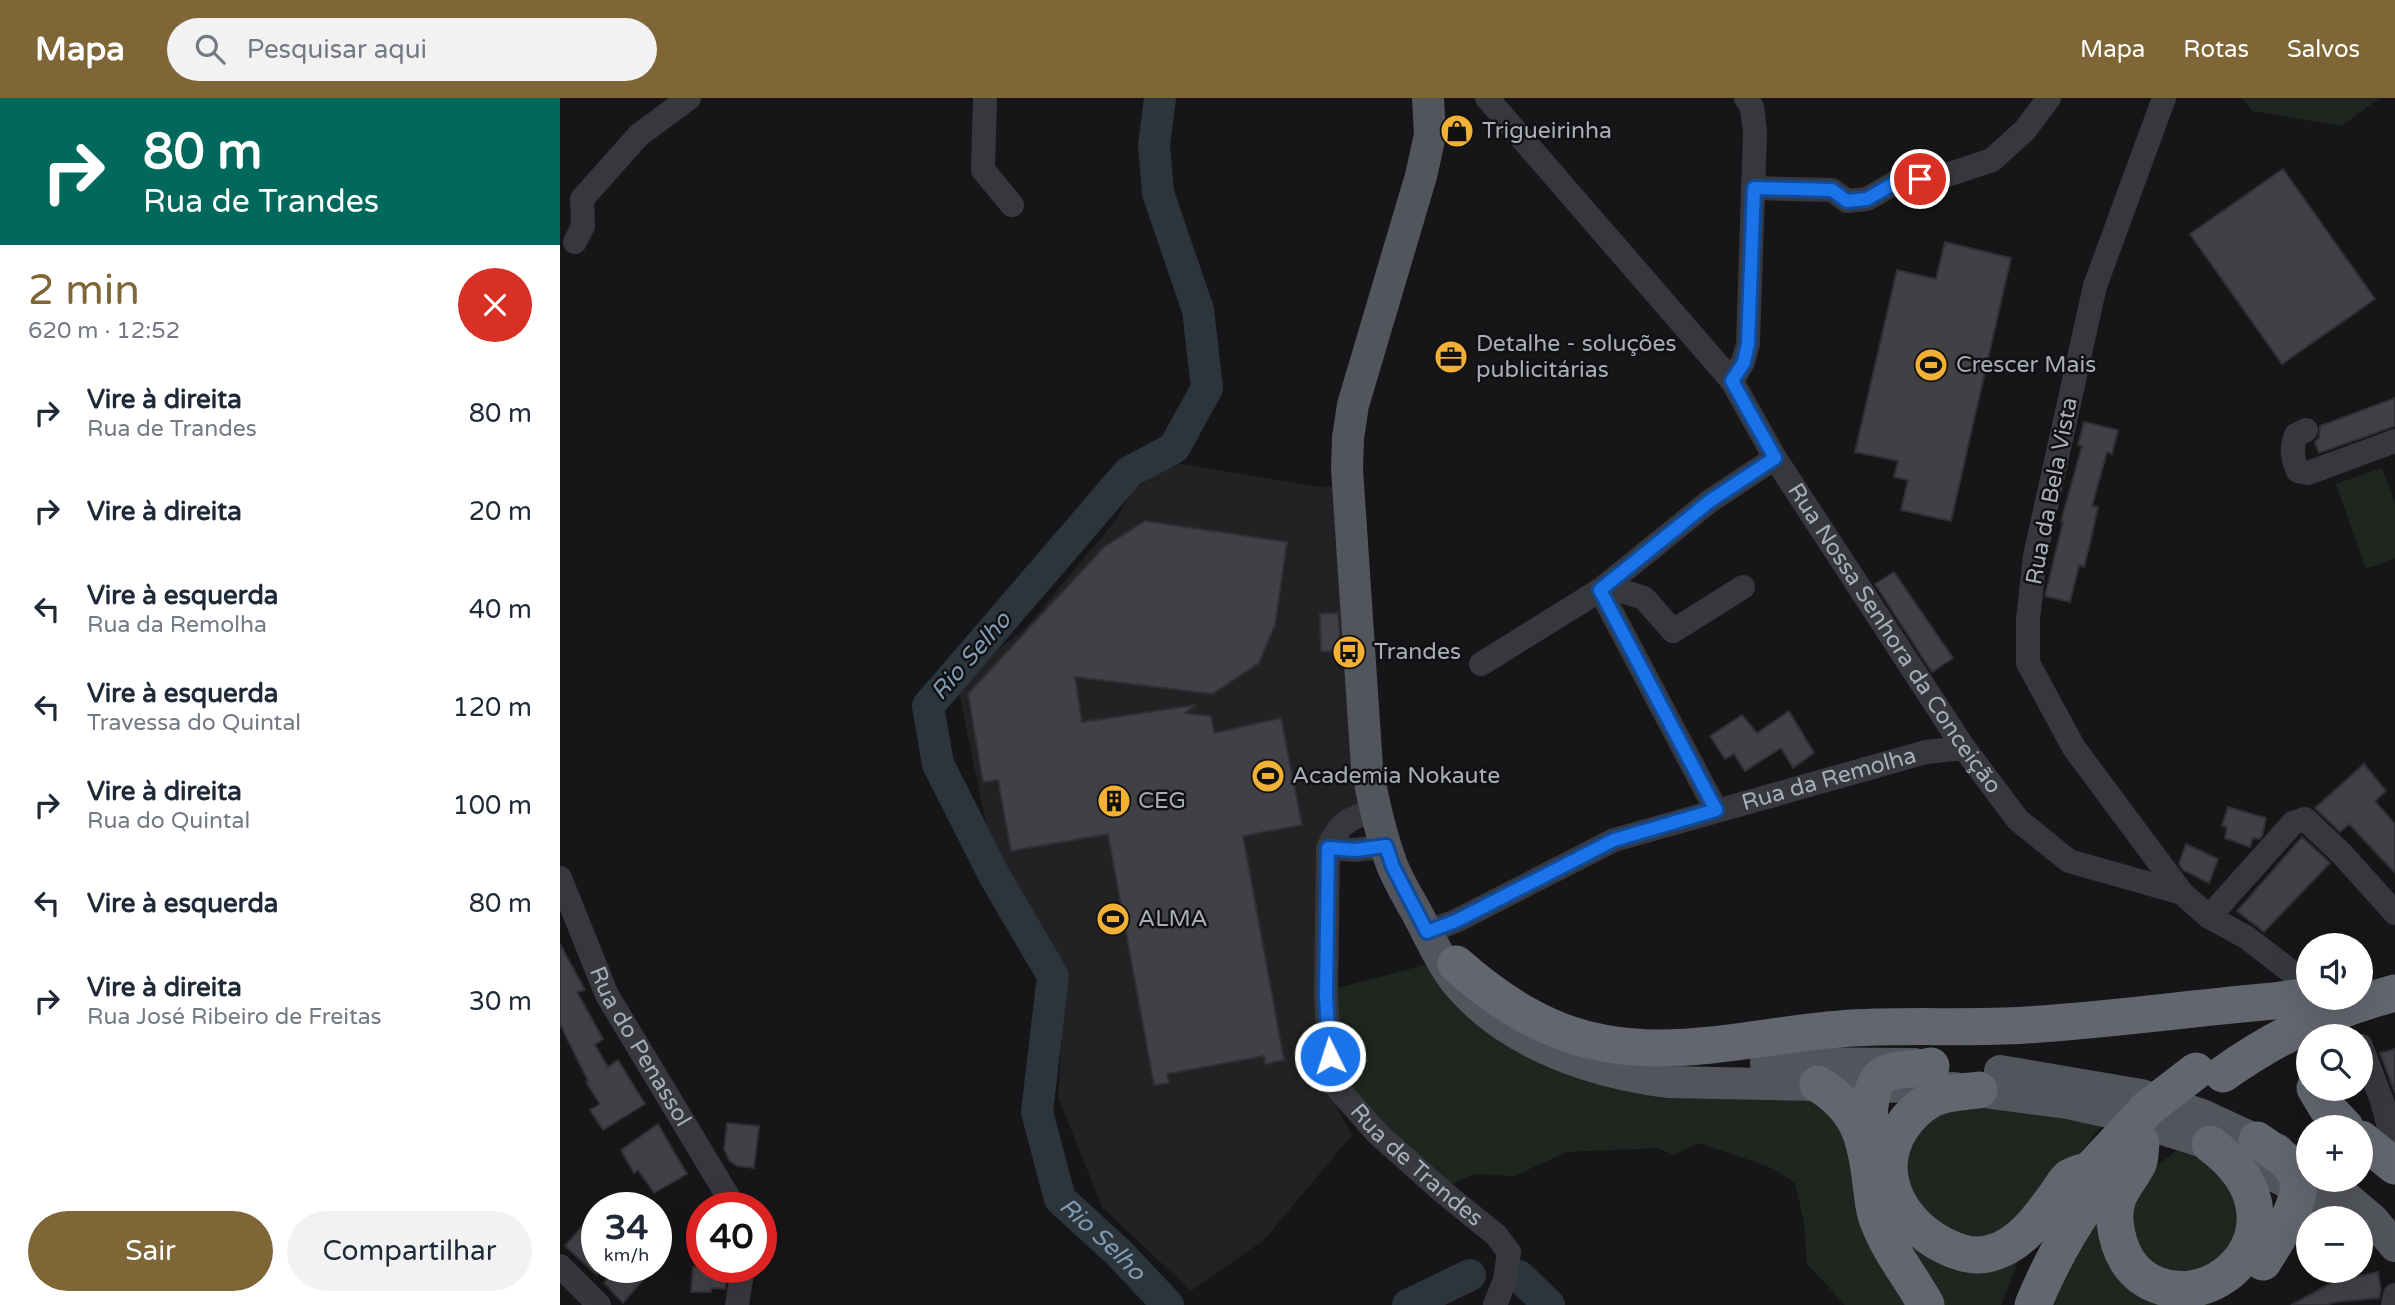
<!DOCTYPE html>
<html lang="pt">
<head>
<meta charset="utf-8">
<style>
  body { margin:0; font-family:"Varela Round",sans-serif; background:#f2f2f3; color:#1f2937; height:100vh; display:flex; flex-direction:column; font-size:26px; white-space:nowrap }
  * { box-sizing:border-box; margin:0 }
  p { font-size:23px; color:#747a83 }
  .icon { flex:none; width:38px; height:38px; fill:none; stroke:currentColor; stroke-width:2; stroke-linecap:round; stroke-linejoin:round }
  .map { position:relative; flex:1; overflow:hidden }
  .sheet { display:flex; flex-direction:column; background:#fff; width:560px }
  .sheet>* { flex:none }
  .guide { background:#00695c; color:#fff; overflow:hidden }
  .fabs { position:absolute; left:1736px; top:835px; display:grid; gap:14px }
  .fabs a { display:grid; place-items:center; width:77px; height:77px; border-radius:50%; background:#fff; box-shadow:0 7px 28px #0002; font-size:35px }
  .speed { position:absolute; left:21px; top:1094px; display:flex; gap:14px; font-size:35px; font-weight:700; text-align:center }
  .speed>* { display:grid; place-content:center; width:91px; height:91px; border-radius:50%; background:#fff; box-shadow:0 7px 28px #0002; line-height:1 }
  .speed small { font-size:18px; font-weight:400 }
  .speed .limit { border:10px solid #d22; background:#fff; color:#111 }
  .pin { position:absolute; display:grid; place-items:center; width:60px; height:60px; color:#fff; margin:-30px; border:4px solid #fff; border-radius:50%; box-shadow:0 2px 7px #0007 }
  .me { position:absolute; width:77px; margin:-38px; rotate:356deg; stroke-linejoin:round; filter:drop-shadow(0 0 5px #0008) }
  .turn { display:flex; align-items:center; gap:24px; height:147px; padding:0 28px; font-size:32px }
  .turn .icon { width:91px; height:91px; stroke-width:2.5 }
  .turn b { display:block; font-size:49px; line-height:60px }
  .round { display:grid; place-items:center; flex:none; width:74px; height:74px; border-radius:37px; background:#f2f2f3 }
  .overview { display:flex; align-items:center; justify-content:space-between; height:119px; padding:0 28px }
  h1 { font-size:42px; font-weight:600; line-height:52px; color:#7e6636 }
  .primary-button { display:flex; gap:14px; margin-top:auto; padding:14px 28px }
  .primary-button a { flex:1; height:80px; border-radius:42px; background:#7e6636; color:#fff; font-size:28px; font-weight:600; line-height:80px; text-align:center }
  .primary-button a+a { background:#f2f2f3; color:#1f2937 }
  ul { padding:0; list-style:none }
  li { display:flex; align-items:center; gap:21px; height:98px; padding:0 28px }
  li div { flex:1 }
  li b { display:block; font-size:26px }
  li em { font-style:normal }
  header { display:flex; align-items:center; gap:42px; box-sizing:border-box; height:98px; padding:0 35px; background:#7e6636; color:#fff }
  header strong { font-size:33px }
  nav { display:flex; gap:38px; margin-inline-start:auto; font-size:24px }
  .search { width:490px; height:63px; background:#f2f2f3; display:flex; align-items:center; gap:18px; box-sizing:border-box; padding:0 24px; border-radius:38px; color:#747a83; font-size:26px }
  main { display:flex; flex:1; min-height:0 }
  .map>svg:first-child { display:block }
  .built { fill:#222225 }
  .green { fill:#1e261f }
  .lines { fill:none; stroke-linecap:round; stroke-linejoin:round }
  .river { stroke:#2c353c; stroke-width:32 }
  .building { fill:#404145; stroke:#303034; stroke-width:2 }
  .minor { stroke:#37383d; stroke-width:24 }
  .major { stroke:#53555c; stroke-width:32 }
  .highway { stroke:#63666e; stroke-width:37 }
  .highway-bridge { stroke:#63666e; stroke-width:37 }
  .route-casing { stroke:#114b97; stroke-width:18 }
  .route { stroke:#1a73e8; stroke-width:12 }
  .labels { text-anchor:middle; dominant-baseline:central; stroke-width:5; stroke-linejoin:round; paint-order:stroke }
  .poi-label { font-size:23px; fill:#a8adb8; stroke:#111113; text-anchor:start }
  .street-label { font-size:23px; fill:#a8adb8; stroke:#111113 }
  .water-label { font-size:24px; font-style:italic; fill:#7f9bb3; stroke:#111113 }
</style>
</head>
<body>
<header>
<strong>Mapa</strong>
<div class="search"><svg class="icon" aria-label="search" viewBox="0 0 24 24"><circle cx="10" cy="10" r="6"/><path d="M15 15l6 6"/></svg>Pesquisar aqui</div>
<nav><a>Mapa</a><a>Rotas</a><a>Salvos</a></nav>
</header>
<main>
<section class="sheet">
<div class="guide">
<div class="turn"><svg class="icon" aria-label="right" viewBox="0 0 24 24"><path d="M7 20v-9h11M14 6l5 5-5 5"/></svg><div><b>80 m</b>Rua de Trandes</div></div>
</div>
<div class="overview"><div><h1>2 min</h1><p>620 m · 12:52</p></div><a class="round" style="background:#d93025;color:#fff"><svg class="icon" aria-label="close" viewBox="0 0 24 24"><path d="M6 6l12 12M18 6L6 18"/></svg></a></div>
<ul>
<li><svg class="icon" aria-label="right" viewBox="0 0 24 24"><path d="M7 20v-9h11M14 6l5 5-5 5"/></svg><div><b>Vire à direita</b><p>Rua de Trandes</p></div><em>80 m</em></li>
<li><svg class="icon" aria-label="right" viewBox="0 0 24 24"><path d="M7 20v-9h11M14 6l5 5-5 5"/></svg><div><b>Vire à direita</b></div><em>20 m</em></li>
<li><svg class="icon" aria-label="left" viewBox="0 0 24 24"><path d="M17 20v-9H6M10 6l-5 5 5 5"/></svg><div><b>Vire à esquerda</b><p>Rua da Remolha</p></div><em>40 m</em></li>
<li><svg class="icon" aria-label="left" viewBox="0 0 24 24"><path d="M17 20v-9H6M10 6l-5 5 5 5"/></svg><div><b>Vire à esquerda</b><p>Travessa do Quintal</p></div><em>120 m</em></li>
<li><svg class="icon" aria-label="right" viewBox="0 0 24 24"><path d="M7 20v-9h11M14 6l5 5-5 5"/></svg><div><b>Vire à direita</b><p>Rua do Quintal</p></div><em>100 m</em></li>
<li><svg class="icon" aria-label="left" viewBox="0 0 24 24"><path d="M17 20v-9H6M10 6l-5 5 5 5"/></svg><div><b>Vire à esquerda</b></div><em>80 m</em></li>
<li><svg class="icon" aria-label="right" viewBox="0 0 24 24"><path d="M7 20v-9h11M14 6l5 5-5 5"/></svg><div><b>Vire à direita</b><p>Rua José Ribeiro de Freitas</p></div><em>30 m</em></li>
</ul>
<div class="primary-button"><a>Sair</a><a>Compartilhar</a></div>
</section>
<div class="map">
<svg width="1835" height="1207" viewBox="0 0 1835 1207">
  <rect width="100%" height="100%" fill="#161618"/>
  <!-- built -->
  <path class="built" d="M615 365 760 389 787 387 810 702 776 731 766 893 757 952 761 980 792 1037 704 1142 631 1193 542 1109 498 999 506 876 441 763 426 726 398 590 416 568 465 531 555 423 573 392Z"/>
  <!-- green -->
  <g class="green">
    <path d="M1682 0H1820L1781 28 1692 13Z"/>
    <path d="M1822 370 1835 405V460L1806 471 1776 386Z"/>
    <path d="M872 865 971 954 1219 994 1262 1005 1293 1040 1353 1207H1285L1247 1166 1244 1124 1235 1085 1212 1070 1139 1045 1114 1057 1098 1050 1007 1054 954 1078 914 1076 889 1088 785 989 774 891Z"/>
    <path d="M1382 1004 1545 1024 1469 1117 1411 1146 1357 1112 1341 1062Z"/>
    <path d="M1624 1046 1654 1060 1682 1110 1671 1160 1607 1181 1568 1139 1569 1113 1596 1069Z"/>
    <path d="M1536 1117 1554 1158 1670 1193 1649 1207H1490Z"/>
    <path d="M1342 1130 1463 1151 1441 1207H1374Z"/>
  </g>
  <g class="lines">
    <!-- river -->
    <g class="river">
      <path id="s1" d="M600 0 594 47 598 95 638 212 647 290 614 350 569 374 368 608 378 666 435 779 493 878 477 1014 500 1101 559 1155 608 1207"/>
      <path d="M959 1178 989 1207"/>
      <path d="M848 1207 910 1177"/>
    </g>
  </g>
  <!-- building -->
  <g class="building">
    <path d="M1723 71 1815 201 1722 266 1630 136Z"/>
    <path d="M1385 144 1451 160 1391 423 1341 412 1348 382 1334 379 1338 363 1295 354 1337 172 1376 181Z"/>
    <path d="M1835 300V328L1759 355 1755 344 1759 340 1760 328Z"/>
    <path d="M1524 324 1558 332 1552 356 1547 354 1532 408 1538 409 1530 445 1524 469 1519 467 1510 504 1485 498 1503 424 1501 423 1522 348 1518 347Z"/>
    <path d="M585 423 727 444 715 527 699 565 652 596 515 579 522 624 636 607 625 615 651 618 654 635 721 620 742 727 683 738 724 962 705 966 704 958 607 976 609 985 594 987 548 736 451 753 438 682 423 684 408 596 544 449Z"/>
    <path d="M1334 474 1393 560 1372 574 1315 486Z"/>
    <path d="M778 515 781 554 761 553 760 516Z"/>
    <path d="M1229 613 1254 655 1233 670 1221 650 1185 673 1174 656 1165 661 1150 638 1182 617 1197 635Z"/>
    <path d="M1804 666 1826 693 1815 703 1835 726V775L1789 726 1780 734 1755 710Z"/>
    <path d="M1668 709 1706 720 1702 738 1699 741 1693 740 1690 749 1665 740 1667 729 1662 728Z"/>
    <path d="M1742 739 1770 765 1704 834 1677 813Z"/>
    <path d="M1626 746 1658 761 1649 785 1623 772 1619 766Z"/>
    <path d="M0 846 25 892 17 894 43 941 35 947 48 969 58 962 85 1006 43 1032 30 1012 40 1006 26 984 28 983 0 926Z"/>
    <path d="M1835 951V995L1820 955Z"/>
    <path d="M167 1025 199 1028 194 1070 177 1068 169 1062 164 1051Z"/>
    <path d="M98 1026 127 1076 94 1095 78 1072 74 1075 61 1052Z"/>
    <path d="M37 1111V1177L5 1148Z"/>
    <path d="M57 1169H94L63 1205 44 1185Z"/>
    <path d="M133 1169H168L165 1191 151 1190V1194H131Z"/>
    <path d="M1818 1174 1821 1192 1819 1200 1776 1204 1766 1207H1731L1775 1183Z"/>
  </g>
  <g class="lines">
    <!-- minor -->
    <g class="minor">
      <path d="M425 0 423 72 452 107"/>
      <path id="s2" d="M927 0 1172 283 1215 360 1404 650 1458 722 1509 763 1622 795 1649 819 1686 839 1742 882"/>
      <path d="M1604 0 1535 188 1475 458 1468 521V565L1514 650 1622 795"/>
      <path d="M1193 90 1272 92 1287 103 1307 101 1335 85 1384 78 1432 62 1465 32 1489 0"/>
      <path d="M15 144 23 128 22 101 79 37 129 0"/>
      <path d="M1172 283 1183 264 1188 246 1195 34 1192 9 1186 0"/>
      <path d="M1746 332 1736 337C1731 350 1732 360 1738 373L1748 375 1835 343"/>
      <path d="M1046 488 1084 500 1113 533 1183 489"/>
      <path d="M1040 492 1156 712"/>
      <path d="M921 566 1040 492 1150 403 1215 360"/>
      <path id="s3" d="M815 712C789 720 779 725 768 750L766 900 770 958 778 991 818 1036 883 1094 936 1137 949 1154 945 1182 935 1207"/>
      <path d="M768 750 795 752 826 748"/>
      <path id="s4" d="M0 780 47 897 175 1110"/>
      <path d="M1649 819 1733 725 1745 721 1782 756 1835 815"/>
      <path id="s5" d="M867 834 896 823 1054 742 1366 654 1404 650"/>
      <path d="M1801 948 1822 1003 1835 1052"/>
      <path d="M0 1168 39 1207"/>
      <path d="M177 1207 183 1169"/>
      <path d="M1833 1207 1835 1197"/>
    </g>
    <!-- major -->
    <g class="major">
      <path d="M868 0 870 37 861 78 793 307 788 340 787 371 807 669C813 702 820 735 832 767 839 785 850 802 859 819 871 841 880 864 896 884 947 946 1031 974 1108 984L1394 990 1508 1005 1549 1014 1650 1046 1682 1060 1735 1089 1781 1120"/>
      <path d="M1206 965 1354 966"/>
      <path d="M1440 973 1581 997 1642 1017 1718 1052"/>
      <path d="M1766 1082 1812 1121 1835 1148"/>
    </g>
    <!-- highway -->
    <g class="highway">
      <path d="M896 866C938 903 986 935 1043 945 1122 960 1201 937 1280 931 1342 926 1404 931 1466 927 1549 922 1632 910 1714 903L1748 898"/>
      <path d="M1663 976C1715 939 1773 911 1835 895"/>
      <path d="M1258 986C1299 1011 1306 1041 1311 1086 1313 1098 1313 1112 1318 1123 1329 1153 1351 1179 1366 1207"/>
      <path d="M1755 990 1767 1010 1785 1029"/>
      <path d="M1419 992C1403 994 1386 994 1372 1001 1359 1008 1349 1018 1341 1030 1312 1076 1340 1126 1385 1148 1399 1155 1415 1160 1431 1155 1459 1148 1478 1122 1494 1100 1499 1094 1504 1083 1510 1079 1515 1076 1524 1074 1530 1072"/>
      <path d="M1801 1041 1835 1068"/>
      <path d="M1697 1042C1709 1051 1728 1061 1735 1074 1749 1099 1716 1142 1703 1164"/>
      <path d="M1581 1045C1580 1051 1581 1060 1578 1066 1566 1088 1553 1096 1555 1124 1558 1152 1570 1177 1597 1187 1643 1205 1699 1167 1695 1115 1693 1085 1673 1063 1650 1046"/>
      <path d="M1309 1047C1309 1029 1306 982 1327 975 1339 970 1356 972 1371 968"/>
      <path d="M1473 1207C1495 1154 1523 1105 1563 1063"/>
    </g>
    <!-- highway-bridge -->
    <path class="highway-bridge" d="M1530 1072 1588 1010 1636 973"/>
  </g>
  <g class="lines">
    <defs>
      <path id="route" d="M770 958 766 900 768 750 795 752 826 748 833 769 867 834 896 823 1054 742 1156 712 1040 492 1150 403 1215 360 1172 283 1184 264 1188 246 1194 90 1272 92 1287 103 1307 101 1335 85 1360 81"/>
    </defs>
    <!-- route casing -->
    <use href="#route" class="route-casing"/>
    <!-- route -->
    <use href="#route" class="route"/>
  </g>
  <!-- icons -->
  <defs>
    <symbol id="shop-disc" viewBox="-11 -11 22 22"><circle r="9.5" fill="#f2b134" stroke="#111113"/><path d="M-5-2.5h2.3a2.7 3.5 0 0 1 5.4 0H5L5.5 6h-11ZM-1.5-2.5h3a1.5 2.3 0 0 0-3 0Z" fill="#111"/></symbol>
    <symbol id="office-disc" viewBox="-11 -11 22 22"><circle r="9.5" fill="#f2b134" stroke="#111113"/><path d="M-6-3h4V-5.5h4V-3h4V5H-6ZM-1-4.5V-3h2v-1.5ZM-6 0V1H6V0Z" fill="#111"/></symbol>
    <symbol id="stadium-disc" viewBox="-11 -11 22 22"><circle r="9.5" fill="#f2b134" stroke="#111113"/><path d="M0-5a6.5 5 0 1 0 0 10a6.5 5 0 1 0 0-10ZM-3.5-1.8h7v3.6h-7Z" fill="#111"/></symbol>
    <symbol id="bus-disc" viewBox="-11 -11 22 22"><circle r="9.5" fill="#f2b134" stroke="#111113"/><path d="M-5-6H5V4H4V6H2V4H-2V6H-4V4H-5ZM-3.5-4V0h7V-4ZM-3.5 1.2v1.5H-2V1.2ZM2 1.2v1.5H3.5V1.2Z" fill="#111"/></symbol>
    <symbol id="building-disc" viewBox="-11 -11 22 22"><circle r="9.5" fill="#f2b134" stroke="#111113"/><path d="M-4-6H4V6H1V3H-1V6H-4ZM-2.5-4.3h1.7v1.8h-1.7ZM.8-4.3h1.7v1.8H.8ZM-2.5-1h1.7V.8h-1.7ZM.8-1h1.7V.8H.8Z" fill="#111"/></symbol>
  </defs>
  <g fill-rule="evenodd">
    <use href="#shop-disc" x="878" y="14" width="38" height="38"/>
    <use href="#office-disc" x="872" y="240" width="38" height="38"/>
    <use href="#stadium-disc" x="1352" y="248" width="38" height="38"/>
    <use href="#bus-disc" x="770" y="535" width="38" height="38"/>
    <use href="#stadium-disc" x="689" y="659" width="38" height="38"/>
    <use href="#building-disc" x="535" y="684" width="38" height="38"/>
    <use href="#stadium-disc" x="534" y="802" width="38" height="38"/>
  </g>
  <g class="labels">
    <!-- poi labels -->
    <g class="poi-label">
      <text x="922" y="33">Trigueirinha</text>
      <text x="916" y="246">Detalhe - soluções<tspan x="916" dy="26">publicitárias</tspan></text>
      <text x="1396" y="267">Crescer Mais</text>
      <text x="814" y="554">Trandes</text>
      <text x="732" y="678">Academia Nokaute</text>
      <text x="578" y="703">CEG</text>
      <text x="578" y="821">ALMA</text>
    </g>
    <!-- street labels -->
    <g class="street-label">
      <text transform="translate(1492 393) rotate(-79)">Rua da Bela Vista</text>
      <text stroke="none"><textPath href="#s2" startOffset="679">Rua Nossa Senhora da Conceição</textPath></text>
      <text stroke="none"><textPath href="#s5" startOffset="432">Rua da Remolha</textPath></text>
      <text stroke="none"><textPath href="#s4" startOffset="187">Rua do Penassol</textPath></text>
      <text stroke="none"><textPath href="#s3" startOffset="415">Rua de Trandes</textPath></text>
    </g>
    <!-- water labels -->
    <g class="water-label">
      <text transform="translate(411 558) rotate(-49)">Rio Selho</text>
      <text stroke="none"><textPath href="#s1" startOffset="1311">Rio Selho</textPath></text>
    </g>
  </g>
</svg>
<div class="fabs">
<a><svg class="icon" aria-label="sound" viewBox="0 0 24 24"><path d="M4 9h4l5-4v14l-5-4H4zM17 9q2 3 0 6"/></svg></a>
<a><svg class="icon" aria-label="search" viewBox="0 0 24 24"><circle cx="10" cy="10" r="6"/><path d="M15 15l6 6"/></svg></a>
<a>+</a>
<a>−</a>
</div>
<div class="speed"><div>34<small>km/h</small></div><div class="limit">40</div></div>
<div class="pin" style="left:1360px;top:81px;background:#d93025"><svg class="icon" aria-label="arrive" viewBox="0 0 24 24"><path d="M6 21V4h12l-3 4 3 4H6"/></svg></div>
<svg class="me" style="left:770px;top:958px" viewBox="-20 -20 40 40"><circle r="17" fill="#1a73e8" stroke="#fff" stroke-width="3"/><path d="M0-11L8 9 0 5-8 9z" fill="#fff"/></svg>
</div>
</main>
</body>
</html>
